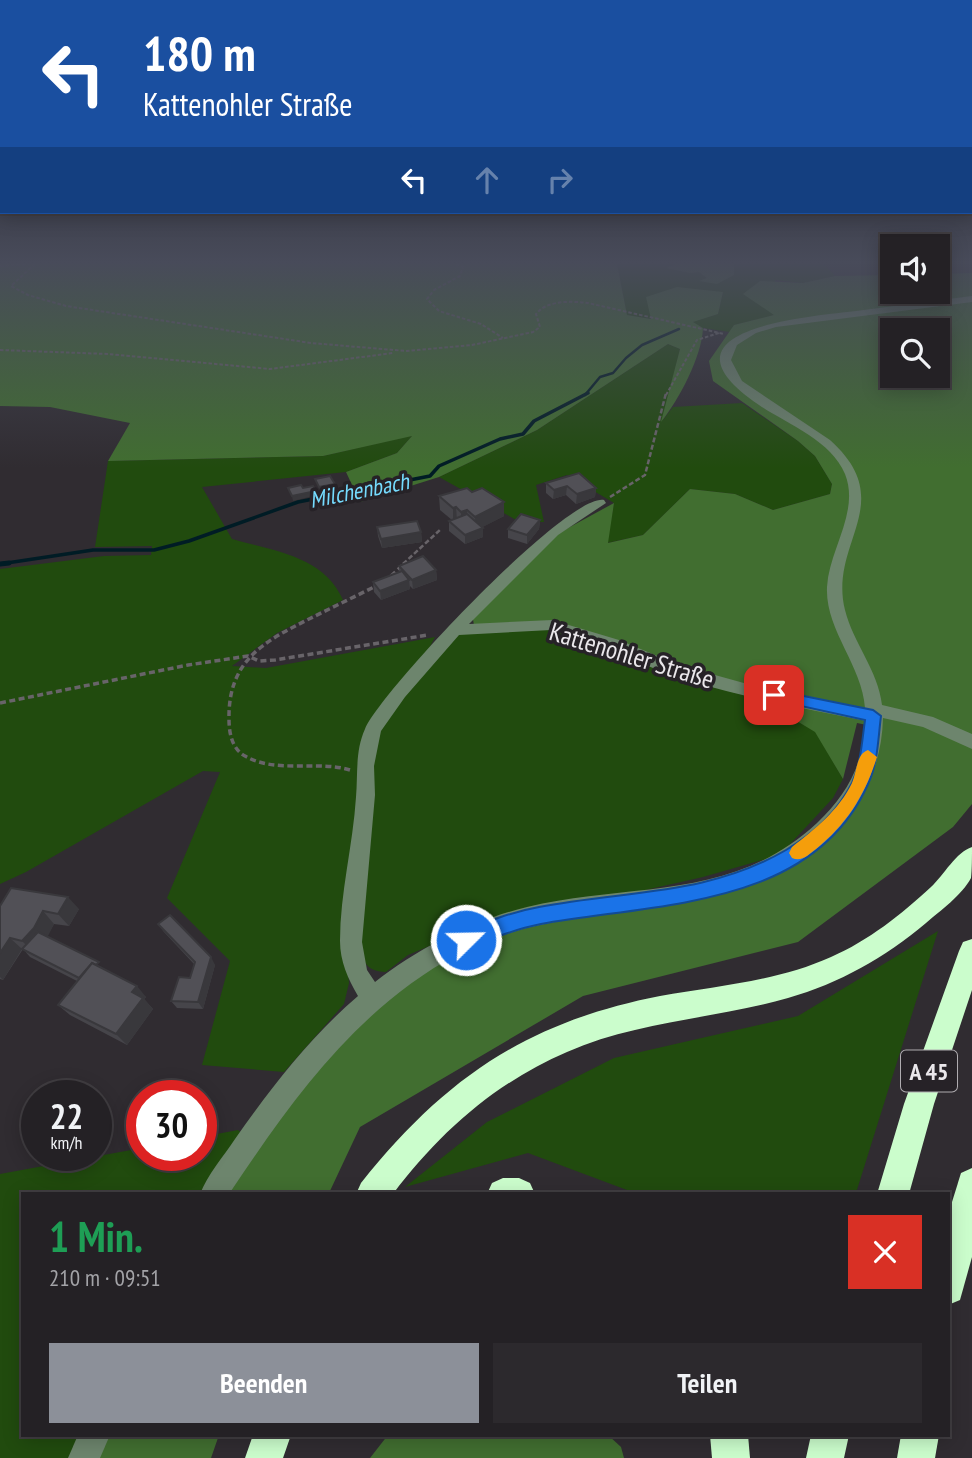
<!DOCTYPE html>
<html lang="de">
<head>
<meta charset="utf-8">
<style>
  body { margin:0; font-family:"PT Sans Narrow",sans-serif; background:#2c292d; color:#f1f3f6; height:100vh; display:flex; flex-direction:column; font-size:26px; white-space:nowrap }
  * { box-sizing:border-box; margin:0 }
  p { font-size:23px; color:#a3a3a7 }
  .icon { flex:none; width:38px; height:38px; fill:none; stroke:currentColor; stroke-width:2; stroke-linecap:round; stroke-linejoin:round }
  .map { position:relative; flex:1; overflow:hidden }
  .details { position:absolute; left:21px; top:1192px; width:929px; height:245px; display:flex; flex-direction:column; background:#242125; border-radius:0px; box-shadow:0 4px 18px #0003,0 0 0 2px #413e42 }
  .details>* { flex:none }
  .guide { position:absolute; left:0px; top:0px; width:973px; height:214px; box-shadow:0 4px 18px #0003,0 0 0 2px #413e42; background:#1a4fa0; color:#fff; overflow:hidden }
  .fabs { position:absolute; left:880px; top:234px; display:grid; gap:14px }
  .fabs a { display:grid; place-items:center; width:70px; height:70px; border-radius:0px; background:#242125; box-shadow:0 4px 18px #0003,0 0 0 2px #413e42; font-size:35px }
  .speed { position:absolute; left:21px; top:1080px; display:flex; gap:14px; font-size:35px; font-weight:700; text-align:center }
  .speed>* { display:grid; place-content:center; width:91px; height:91px; border-radius:50%; background:#242125; box-shadow:0 4px 18px #0003,0 0 0 2px #413e42; line-height:1 }
  .speed small { font-size:18px; font-weight:400 }
  .speed .limit { border:10px solid #d22; background:#fff; color:#111 }
  .pin { position:absolute; display:grid; place-items:center; width:60px; height:60px; color:#fff; margin:-30px; border-radius:14px; box-shadow:0 4px 10px #0006 }
  .me { position:absolute; width:77px; margin:-38px; rotate:67deg; stroke-linejoin:round; filter:drop-shadow(0 0 5px #0008) }
  .turn { display:flex; align-items:center; gap:24px; height:147px; padding:0 28px; font-size:32px }
  .turn .icon { width:91px; height:91px; stroke-width:2.5 }
  .turn b { display:block; font-size:49px; line-height:60px }
  .lanes { display:flex; align-items:center; height:66px; padding:0 28px; background:#0003; justify-content:center; gap:35px; direction:ltr }
  .lanes .off { opacity:.35 }
  .round { display:grid; place-items:center; flex:none; width:74px; height:74px; border-radius:0px; background:#2c292d }
  .head { display:flex; align-items:center; justify-content:space-between; height:119px; padding:0 28px }
  h1 { font-size:42px; font-weight:700; line-height:52px; color:#1e9e55 }
  .cta { display:flex; gap:14px; margin-top:auto; padding:14px 28px }
  .cta a { flex:1; height:80px; border-radius:0px; background:#8c9099; color:#fff; font-size:28px; font-weight:700; line-height:80px; text-align:center }
  .cta a+a { background:#2c292d; color:#f1f3f6 }
  .map>svg:first-child { display:block }
  .green { fill:#214b0e }
  .forest { fill:#416e30; fill-rule:evenodd }
  .lines { fill:none; stroke-linecap:round; stroke-linejoin:round }
  .stream-far2 { stroke:#001c25; stroke-width:2.5 }
  .stream-far1 { stroke:#001c25; stroke-width:3.5 }
  .stream { stroke:#001c25; stroke-width:5 }
  .path-far2 { stroke:#686469; stroke-width:2; stroke-dasharray:3.5 2; stroke-linecap:butt }
  .path-far1 { stroke:#686469; stroke-width:2.5; stroke-dasharray:5 2.5; stroke-linecap:butt }
  .path { stroke:#686469; stroke-width:3.5; stroke-dasharray:6 3.5; stroke-linecap:butt }
  .minor { fill:#6d856d; fill-rule:evenodd }
  .highway { fill:#cbfdcc; fill-rule:evenodd }
  .wall { fill:#46454a }
  .shaded-wall { fill:#39383c }
  .building { fill:#515056; stroke:#39383c; stroke-width:2 }
  .route { fill:#1a73e8; stroke:#114b97; stroke-width:2 }
  .slow { fill:#f59e0b }
  .labels { text-anchor:middle; dominant-baseline:central; stroke-width:7; stroke-linejoin:round; paint-order:stroke }
  .far-water-label { font-size:23px; font-style:italic; fill:#75dbfe; stroke:#262227 }
  .shield { fill:#262227; stroke:#afacb0; stroke-width:2 }
  .shield-label { font-size:24px; font-weight:bold; fill:#eae7eb }
  .street-label { font-size:26px; fill:#eae7eb; stroke:#262227 }
</style>
</head>
<body>
<div class="map">
<svg width="972" height="1458" viewBox="0 0 972 1458">
  <rect width="100%" height="100%" fill="#302c31"/>
  <!-- green -->
  <g class="green">
    <path d="M617 264H676L668 268 690 273 699 272 708 278 702 280 734 275V264H824L835 276 803 283 775 280V315L734 325 730 332 703 328 692 322 718 314 723 292 652 319 627 315Z"/>
    <path d="M668 344 680 349 663 420 673 407 742 403 798 441 815 456 832 484 830 494 773 510 735 494 690 489 643 535 607 543 614 503 567 475 536 485 544 522 518 521 439 477 537 430Z"/>
    <path d="M413 435 397 453 346 472 202 487 232 539C273 551 324 556 343 600L277 633 232 666 266 668 435 637 424 658 378 713 345 942 349 983 344 1004 284 1072 202 1065 230 961 167 898 220 772 203 771 26 872 0 884V569L104 556 151 555 152 546 95 547 108 461 323 456Z"/>
    <path d="M552 628 757 697 816 732 843 779 833 798 780 855 703 877 588 903 489 921 408 955 386 972C364 971 364 961 358 942L370 766 378 731 454 631Z"/>
    <path d="M938 931 856 1193H635L528 1153 405 1187 487 1122 614 1058 798 1016Z"/>
    <path d="M238 1130 250 1140 213 1193 23 1194V1435H94L84 1458H0V1174L142 1148V1155H201V1137Z"/>
  </g>
  <!-- forest -->
  <g class="forest">
    <path d="M0 264H617L627 315 651 319 646 297 677 287 723 292 718 314 693 322 703 328C702 356 679 400 661 422L680 349 668 344 537 430 439 477 360 502 346 472 397 453 412 436 323 456 108 461 130 423 50 407 0 406Z"/>
    <path d="M676 264H734V275L717 284 699 281 707 278 699 272 690 273 666 268Z"/>
    <path d="M972 273V804L953 827 798 942 583 996 360 1127 329 1193 213 1194 335 1035 482 932 751 878 848 805 872 726 857 723 843 779 815 732 757 697 552 623 474 625 472 614 559 533 614 503 608 543 643 535 690 489 735 494 773 510 830 494 832 484 815 456 798 441 713 381 709 361 734 325 774 315 743 294 760 281 803 283 835 276 892 275V292H938V274ZM892 331H938V376H892Z"/>
    <path d="M94 1435H219L211 1458H84Z"/>
    <path d="M388 1435H608L621 1447 624 1458H370Z"/>
  </g>
  <g class="lines">
    <!-- stream-far2 -->
    <path class="stream-far2" d="M585 395 600 377 613 373 626 358 642 345 679 329"/>
    <!-- stream-far1 -->
    <path class="stream-far1" d="M0 564 93 550H154L189 541 298 502 430 476 439 466 500 439 523 434 534 421 588 393"/>
    <!-- stream -->
    <path class="stream" d="M0 564 9 563"/>
    <!-- path-far2 -->
    <g class="path-far2">
      <path d="M35 264 11 286 28 295 66 306 311 343 406 351 472 345 533 332 540 327 536 314C547 300 571 301 588 303L724 334"/>
      <path d="M456 264 463 267 460 276 434 290 427 299 439 311 481 324 503 338"/>
      <path d="M0 266 29 264"/>
      <path d="M0 350 108 354 270 369 393 353"/>
      <path d="M666 395 697 340 719 333"/>
    </g>
    <!-- path-far1 -->
    <g class="path-far1">
      <path d="M610 497 645 475 666 393"/>
      <path d="M403 564 441 529"/>
    </g>
    <!-- path -->
    <g class="path">
      <path d="M391 576 405 563"/>
      <path d="M0 703 188 665 248 656 259 661 275 660 428 635"/>
      <path d="M350 770C317 760 276 774 245 756 232 749 229 733 229 719 228 661 263 642 309 619 331 608 354 597 376 586"/>
    </g>
    <!-- minor -->
    <g class="minor">
      <path d="M972 296V302L776 327 756 333 737 345 731 360 742 381 830 440C900 503 828 542 845 610 853 643 878 670 882 705L933 717 972 734V749L923 727 883 718C882 761 866 801 834 831 826 840 817 850 807 857 702 927 567 896 458 954 356 1009 292 1100 229 1194H200C208 1174 223 1157 235 1139 271 1088 310 1037 358 996 348 979 340 961 340 941 340 893 353 845 356 797 358 774 355 751 365 729 381 691 567 493 604 500L606 503 558 535 469 624 552 620 619 640 679 665 751 685 865 708C862 665 825 630 827 587 829 549 860 512 845 474 831 440 787 424 759 405 647 329 806 317 856 311 894 306 933 301 972 296ZM551 630C591 643 628 659 667 673 731 696 799 707 866 721 864 763 847 795 817 823 732 902 631 882 527 907 473 920 419 948 375 982L367 970 362 942 375 795 374 766 381 731 405 697 459 635Z"/>
      <path d="M78 1435H110L100 1458H68Z"/>
    </g>
    <!-- highway -->
    <g class="highway">
      <path d="M972 847C972 856 972 870 971 878 962 895 940 911 926 923 884 958 840 983 788 998 715 1019 637 1021 567 1052 495 1083 440 1132 393 1194H356L361 1183C445 1078 527 1022 660 996 717 986 778 981 831 957 868 941 902 914 931 887 944 875 956 852 972 847Z"/>
      <path d="M972 939V990L934 1104 909 1194H877L904 1104 959 951 963 942Z"/>
      <path d="M972 1168V1257L960 1300 948 1305V1215L961 1173Z"/>
      <path d="M503 1178H519L530 1183 535 1194H487L492 1183Z"/>
      <path d="M253 1435H291L283 1458H245Z"/>
      <path d="M710 1435H748L750 1458H712Z"/>
      <path d="M811 1435H849L844 1458H806Z"/>
      <path d="M901 1435H939L935 1458H897Z"/>
    </g>
  </g>
  <!-- wall -->
  <g class="wall">
    <path d="M546 483 596 488 595 497 576 504 566 495 553 499 546 493Z"/>
    <path d="M439 496 504 516 482 527 483 537 465 544 449 531V521L452 520 440 510Z"/>
    <path d="M540 520 539 529 527 544 508 538V529Z"/>
    <path d="M377 527 421 532 422 542 382 548 378 536Z"/>
    <path d="M399 566 436 570 437 580 413 589 410 586V589L381 600 374 592 373 582 399 572Z"/>
    <path d="M0 906 79 909 69 926 54 924 47 936 106 970 146 997 144 999 153 1009 127 1045 70 1015 58 1005 77 981 30 957 23 949 3 980 0 979Z"/>
    <path d="M158 924 215 965 203 1009 177 1008 171 1001 190 978 194 964 164 932Z"/>
  </g>
  <!-- shaded-wall -->
  <g class="shaded-wall">
    <path d="M335 484V488L320 492 319 487Z"/>
    <path d="M567 486 566 495 553 499 554 490Z"/>
    <path d="M596 488 595 497 576 504 577 494Z"/>
    <path d="M316 491 317 495 293 501 292 496Z"/>
    <path d="M504 502V516L479 529 483 528V537L465 544V535L476 531 475 517Z"/>
    <path d="M456 507 457 521 453 522V508Z"/>
    <path d="M467 510V524L462 526 461 512Z"/>
    <path d="M540 520 539 529 527 544V535Z"/>
    <path d="M421 532 422 542 382 548 381 539Z"/>
    <path d="M436 570 437 580 413 589 412 580Z"/>
    <path d="M409 580 410 589 381 600 380 591Z"/>
    <path d="M68 897 79 909 69 926 58 914Z"/>
    <path d="M43 911 54 924 46 940 34 953 22 941Z"/>
    <path d="M10 938 22 949 3 980 0 977V953Z"/>
    <path d="M211 957 215 965 203 1009 198 1002Z"/>
    <path d="M137 986 146 997 144 999 153 1009 127 1045 116 1034 132 992Z"/>
  </g>
  <!-- building -->
  <g class="building">
    <path d="M579 473 596 488 577 494 567 486 554 490 546 483Z"/>
    <path d="M330 476 335 484 319 487 315 479Z"/>
    <path d="M301 485 303 488 313 486 316 491 292 496 288 488Z"/>
    <path d="M467 488 472 492 482 488 504 502 475 517 467 510 461 512 456 507 453 508 439 496Z"/>
    <path d="M467 514 483 528 465 535 449 521Z"/>
    <path d="M521 514 540 520 527 535 508 529Z"/>
    <path d="M417 521 421 532 381 539 377 527Z"/>
    <path d="M423 556 436 570 412 580 399 566Z"/>
    <path d="M402 571 409 580 380 591 373 582Z"/>
    <path d="M11 888 68 897 58 914 43 911 34 928 22 941 10 938 0 953V906Z"/>
    <path d="M170 915 211 957 198 1002 171 1001 179 977 190 978 195 962 158 924Z"/>
    <path d="M38 932 99 962 96 965 92 963 79 978 22 949Z"/>
    <path d="M92 963 137 986 132 992 143 998 116 1034 58 1005Z"/>
  </g>
  <!-- sky -->
  <linearGradient id="sky" x2="0" y2="1"><stop stop-color="#1a181b"/><stop offset="0.56" stop-color="#484b5a"/><stop offset="1" stop-color="#484b5a" stop-opacity="0"/></linearGradient>
  <rect width="972" height="468" fill="url(#sky)"/>
  <!-- route -->
  <path class="route" d="M774 690 873 710 881 716C878 739 878 763 868 784 813 909 654 903 541 924 515 929 491 939 466 949L459 946 456 940 459 933C486 922 511 912 539 907 626 890 707 896 786 850 813 834 838 811 852 783 861 763 862 741 865 720L769 699 767 695 769 691Z"/>
  <!-- slow -->
  <path class="slow" d="M868 750 877 757C865 795 847 824 816 849 808 855 802 862 792 858L789 853 792 847C815 829 839 810 852 783 857 772 856 754 868 750Z"/>
  <g class="labels">
    <!-- far-water labels -->
    <g class="far-water-label">
      <text transform="translate(359 490) rotate(-11)">Milchenbach</text>
    </g>
    <!-- shield labels -->
    <rect class="shield" x="901" y="1050.5" width="56" height="41" rx="5"/>
    <g class="shield-label">
      <text x="929" y="1071">A 45</text>
    </g>
    <!-- street labels -->
    <g class="street-label">
      <text transform="translate(632 655) rotate(17)">Kattenohler Straße</text>
    </g>
  </g>
</svg>
<div class="fabs">
<a><svg class="icon" aria-label="sound" viewBox="0 0 24 24"><path d="M4 9h4l5-4v14l-5-4H4zM17 9q2 3 0 6"/></svg></a>
<a><svg class="icon" aria-label="search" viewBox="0 0 24 24"><circle cx="10" cy="10" r="6"/><path d="M15 15l6 6"/></svg></a>
</div>
<div class="speed"><div>22<small>km/h</small></div><div class="limit">30</div></div>
<div class="pin" style="left:774px;top:695px;background:#d93025"><svg class="icon" aria-label="arrive" viewBox="0 0 24 24"><path d="M6 21V4h12l-3 4 3 4H6"/></svg></div>
<svg class="me" style="left:466px;top:940px" viewBox="-20 -20 40 40"><circle r="17" fill="#1a73e8" stroke="#fff" stroke-width="3"/><path d="M0-11L8 9 0 5-8 9z" fill="#fff"/></svg>
<div class="guide">
<div class="turn"><svg class="icon" aria-label="left" viewBox="0 0 24 24"><path d="M17 20v-9H6M10 6l-5 5 5 5"/></svg><div><b>180 m</b>Kattenohler Straße</div></div>
<div class="lanes"><svg class="icon" aria-label="left" viewBox="0 0 24 24"><path d="M17 20v-9H6M10 6l-5 5 5 5"/></svg><svg class="icon off" aria-label="ahead" viewBox="0 0 24 24"><path d="M12 20V5M6 11l6-6 6 6"/></svg><svg class="icon off" aria-label="right" viewBox="0 0 24 24"><path d="M7 20v-9h11M14 6l5 5-5 5"/></svg></div>
</div>
<section class="details">
<div class="head"><div><h1>1 Min.</h1><p>210 m · 09:51</p></div><a class="round" style="background:#d93025;color:#fff"><svg class="icon" aria-label="close" viewBox="0 0 24 24"><path d="M6 6l12 12M18 6L6 18"/></svg></a></div>
<div class="cta"><a>Beenden</a><a>Teilen</a></div>
</section>
</div>
</body>
</html>
